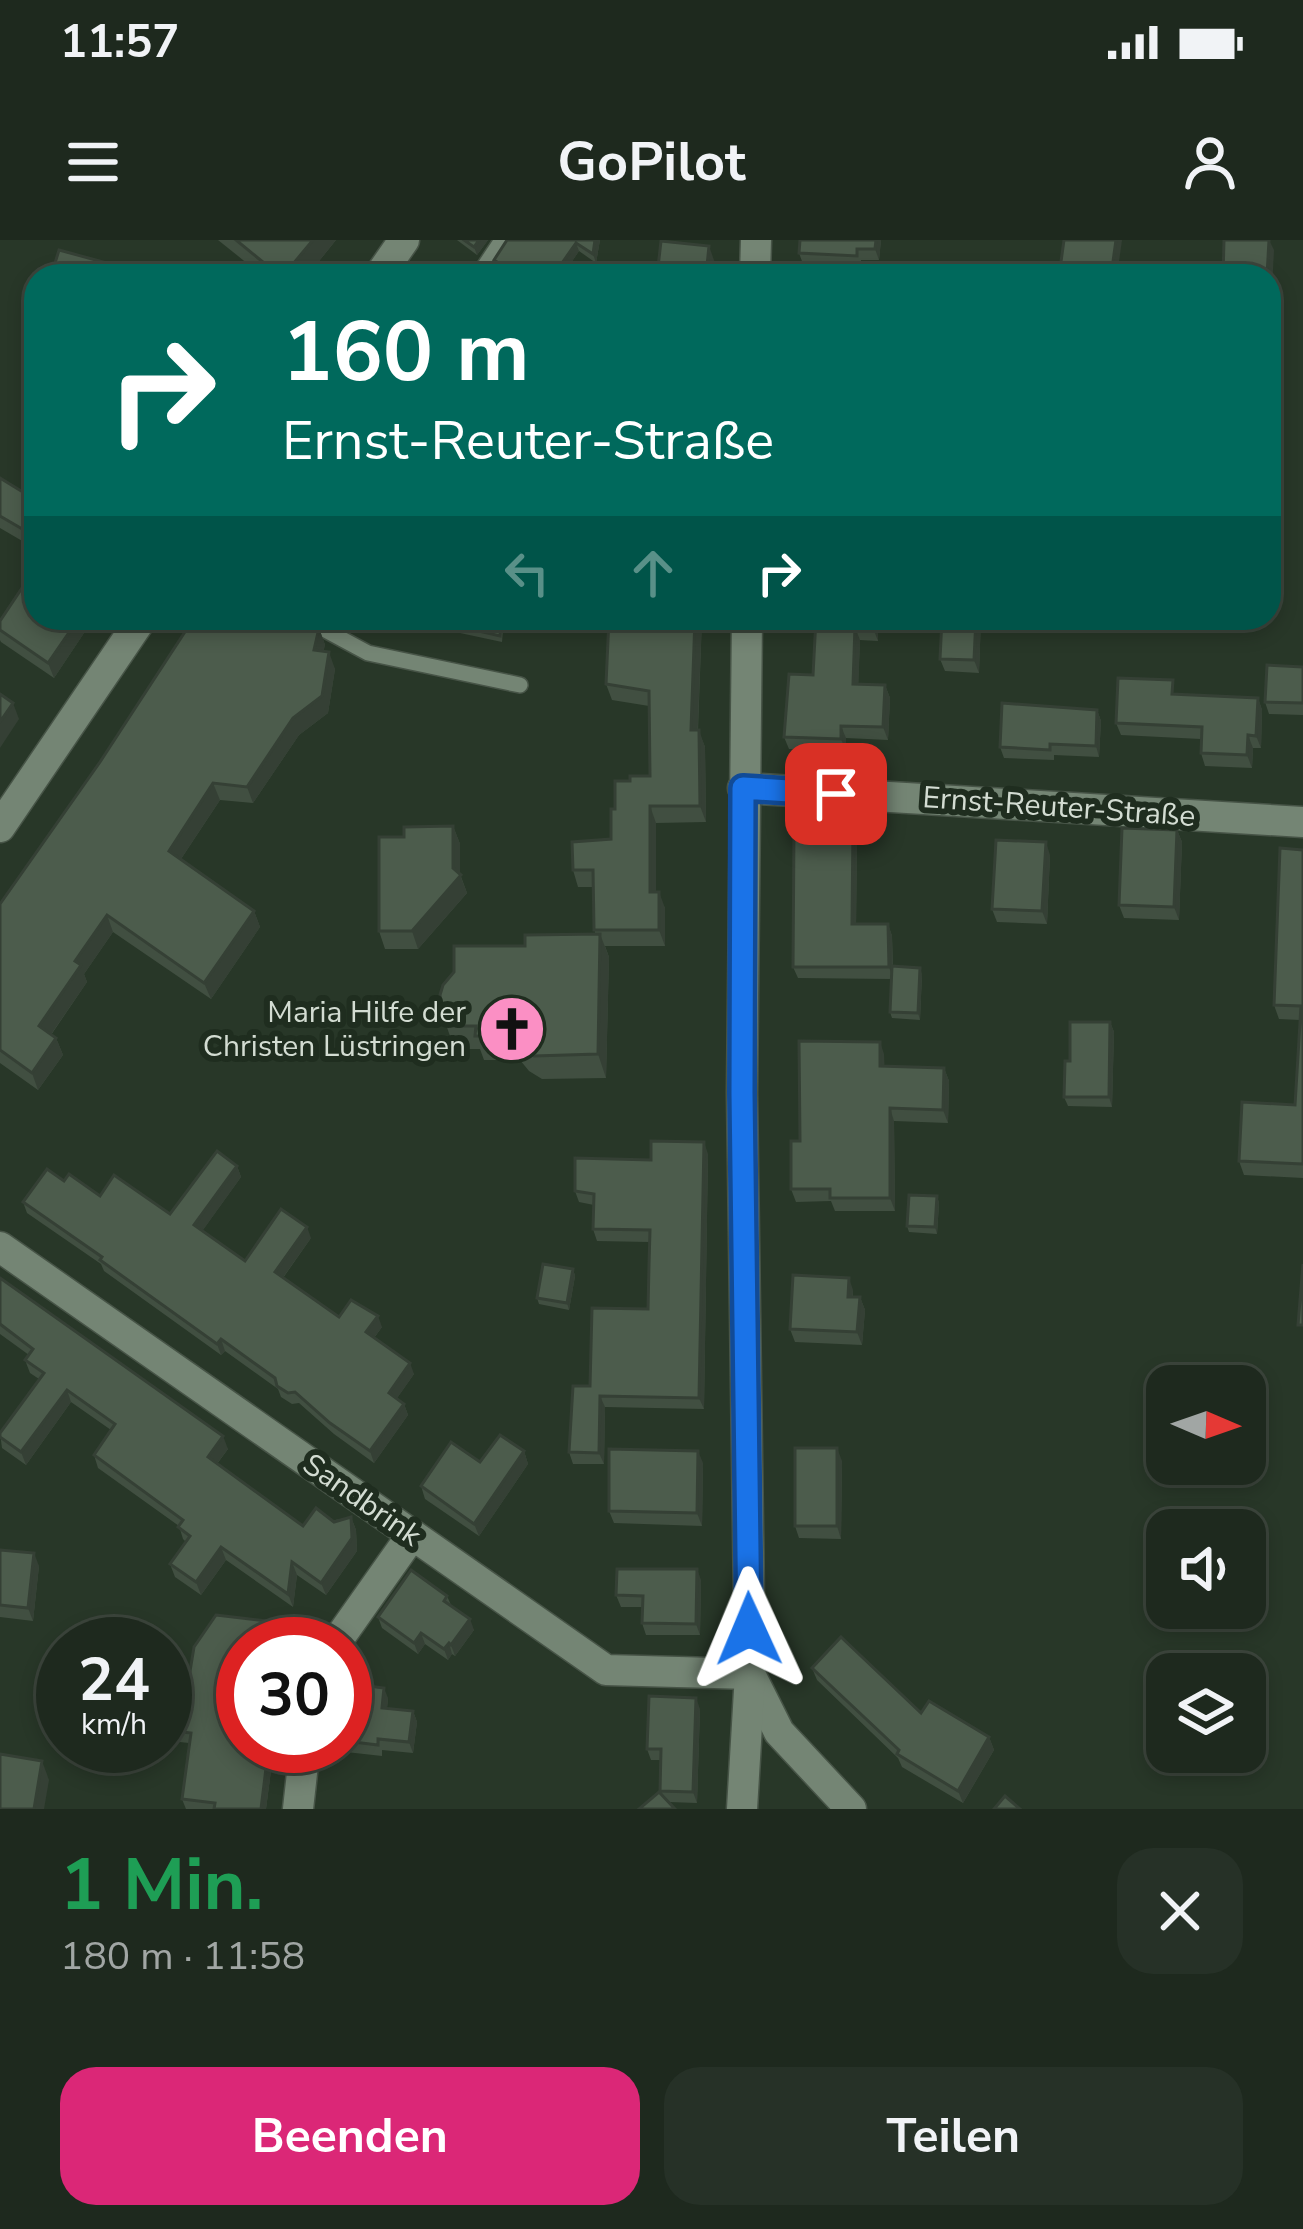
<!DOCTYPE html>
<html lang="de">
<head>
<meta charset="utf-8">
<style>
  body { margin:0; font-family:"Nunito Sans",sans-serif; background:#263127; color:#f1f3f6; height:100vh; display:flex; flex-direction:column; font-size:45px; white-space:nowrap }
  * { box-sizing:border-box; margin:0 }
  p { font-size:39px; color:#a1a6a4 }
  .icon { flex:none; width:66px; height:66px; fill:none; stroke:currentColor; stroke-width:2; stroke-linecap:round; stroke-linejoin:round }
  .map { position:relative; height:1569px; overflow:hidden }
  .details { display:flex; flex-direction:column; background:#1e291e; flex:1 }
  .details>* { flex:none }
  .guide { position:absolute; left:24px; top:24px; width:1257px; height:366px; border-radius:36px; box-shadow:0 6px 18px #0003,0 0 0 3px #3c453c; background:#00695c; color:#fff; overflow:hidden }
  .needle { width:78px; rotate:92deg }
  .fabs { position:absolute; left:1146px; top:1125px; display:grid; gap:24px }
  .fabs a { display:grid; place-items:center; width:120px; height:120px; border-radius:24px; background:#1e291e; box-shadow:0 6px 18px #0003,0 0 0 3px #3c453c; font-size:60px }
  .speed { position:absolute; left:36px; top:1377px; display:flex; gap:24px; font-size:60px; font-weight:700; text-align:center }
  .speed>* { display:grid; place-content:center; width:156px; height:156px; border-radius:50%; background:#1e291e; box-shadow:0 6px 18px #0003,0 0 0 3px #3c453c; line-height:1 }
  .speed small { font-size:30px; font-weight:400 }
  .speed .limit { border:18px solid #d22; background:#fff; color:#111 }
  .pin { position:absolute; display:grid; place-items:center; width:102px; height:102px; color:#fff; margin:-51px; border-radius:24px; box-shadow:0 6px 18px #0006 }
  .me { position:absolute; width:132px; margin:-66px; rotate:359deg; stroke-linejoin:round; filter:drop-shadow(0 0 9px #0008) }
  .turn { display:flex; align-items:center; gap:42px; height:252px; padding:0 60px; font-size:54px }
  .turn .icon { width:156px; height:156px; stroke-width:2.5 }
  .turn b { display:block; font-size:84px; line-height:102px }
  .lanes { display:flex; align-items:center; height:114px; padding:0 60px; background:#0003; justify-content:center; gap:60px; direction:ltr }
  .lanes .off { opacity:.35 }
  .round { display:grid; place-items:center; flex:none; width:126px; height:126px; border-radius:36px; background:#263127 }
  .summary { display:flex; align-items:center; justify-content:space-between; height:204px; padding:0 60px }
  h1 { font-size:72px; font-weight:700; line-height:90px; color:#1e9e55 }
  .cta { display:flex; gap:24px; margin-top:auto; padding:24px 60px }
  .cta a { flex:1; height:138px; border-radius:36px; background:#db2777; color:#fff; font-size:48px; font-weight:700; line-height:138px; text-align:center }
  .cta a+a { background:#263127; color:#f1f3f6 }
  .status { display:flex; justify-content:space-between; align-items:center; height:84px; padding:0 60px; background:#1e291e; direction:ltr }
  .status svg { height:33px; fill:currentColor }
  header { display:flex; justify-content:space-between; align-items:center; height:156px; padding:0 60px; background:#1e291e; font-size:54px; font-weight:700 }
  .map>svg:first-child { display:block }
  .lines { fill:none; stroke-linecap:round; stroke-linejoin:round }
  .service-casing { stroke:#475447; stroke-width:18 }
  .minor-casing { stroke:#475447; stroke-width:33 }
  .secondary-casing { stroke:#475447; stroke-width:33 }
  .service { stroke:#748574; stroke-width:15 }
  .minor { stroke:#748574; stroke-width:30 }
  .secondary { stroke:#748574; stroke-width:30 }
  .wall { fill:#414f41 }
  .shaded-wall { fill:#354035 }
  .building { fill:#4c5c4c; stroke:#354035; stroke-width:3 }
  .route-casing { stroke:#114b97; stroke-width:30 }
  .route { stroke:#1a73e8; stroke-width:21 }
  .labels { text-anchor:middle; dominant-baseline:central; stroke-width:12; stroke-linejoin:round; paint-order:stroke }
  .street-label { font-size:30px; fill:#d3dcd2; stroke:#1f2d1f }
  .poi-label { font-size:30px; fill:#d3dcd2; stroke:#1f2d1f; text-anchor:end }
</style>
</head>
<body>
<div class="status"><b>11:57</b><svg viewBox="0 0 49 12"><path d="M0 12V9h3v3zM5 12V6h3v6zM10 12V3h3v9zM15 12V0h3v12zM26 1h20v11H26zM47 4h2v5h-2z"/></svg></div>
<header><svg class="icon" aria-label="menu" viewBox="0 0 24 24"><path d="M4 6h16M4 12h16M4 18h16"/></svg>GoPilot<svg class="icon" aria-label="person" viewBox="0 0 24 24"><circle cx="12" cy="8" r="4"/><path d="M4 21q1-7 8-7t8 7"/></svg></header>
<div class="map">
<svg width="1303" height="1569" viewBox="0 0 1303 1569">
  <rect width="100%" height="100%" fill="#283728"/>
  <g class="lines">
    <defs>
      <g id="service">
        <path d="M478 36 502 0"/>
        <path d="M303 378 368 413 520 445"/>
      </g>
      <g id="minor">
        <path d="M755 36 756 0"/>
        <path d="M743 548 1303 582"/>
        <path d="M0 1007 606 1430 750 1434"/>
        <path d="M335 1404 412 1295"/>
        <path d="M750 1434 779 1492 851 1569"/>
        <path d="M298 1569 305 1506"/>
        <path d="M742 1569 750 1434 742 853 747 378"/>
      </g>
      <g id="secondary">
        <path d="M379 36 404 0"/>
        <path d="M0 587 142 378"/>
      </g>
    </defs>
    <!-- service casing -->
    <use href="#service" class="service-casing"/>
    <!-- minor casing -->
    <use href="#minor" class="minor-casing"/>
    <!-- secondary casing -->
    <use href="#secondary" class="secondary-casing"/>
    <!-- service -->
    <use href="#service" class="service"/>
    <!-- minor -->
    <use href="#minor" class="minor"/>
    <!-- secondary -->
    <use href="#secondary" class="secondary"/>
  </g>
  <!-- wall -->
  <g class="wall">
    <path d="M218 0H336L307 36H263Z"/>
    <path d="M457 0H488L477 15Z"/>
    <path d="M507 0H600L596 23 579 11 562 36H508L497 29 494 20Z"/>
    <path d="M800 0H881L879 20H861V27L803 24 799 13Z"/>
    <path d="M0 238 36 260V309L0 288Z"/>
    <path d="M36 378H94L54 438 1 402 0 400V381Z"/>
    <path d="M504 378 502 402 460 393 457 386Z"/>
    <path d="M702 378 698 490 705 507 706 582 656 583V652L665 668V706H605L609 717 606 838 542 839 529 831 520 820H484L480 809H460L450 796 442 773 525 706 595 694 593 647H578L573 630 611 599 615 569 630 541 650 536 649 466 612 460 606 444Z"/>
    <path d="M816 378H931L930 391 878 388V401L860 400 858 445H885L890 458 888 500 846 498V511L789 509 784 497 813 435Z"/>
    <path d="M942 378H981L979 433 945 431 940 419Z"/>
    <path d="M284 382 319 388 325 405 323 411 335 429 328 473 299 495 253 563 220 560 181 619 254 671 260 687 211 759 113 692 84 734 87 742 51 795 56 798 63 815 38 850 0 823V664Z"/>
    <path d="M1303 427V475L1269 474 1265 462Z"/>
    <path d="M1178 454 1258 458 1262 470 1261 508H1253L1252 528 1205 526 1201 513V499L1121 495 1116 483Z"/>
    <path d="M1053 468 1097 470 1101 481 1099 517 1054 515V520L1004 518 1000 507Z"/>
    <path d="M453 586 460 604V634L467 653 418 709H385L379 691 404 597Z"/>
    <path d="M853 587 857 599 856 684H888L892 696 893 726 922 734 920 780 892 778 890 772 891 739 798 738 793 727Z"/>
    <path d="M1177 590 1182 602 1179 680 1124 678 1119 665Z"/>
    <path d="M1303 610V938L1244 935 1239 921 1295 865 1300 780 1279 779 1274 765Z"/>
    <path d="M1050 615 1047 684 997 682 992 669Z"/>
    <path d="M1110 782 1114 792 1112 867 1068 866 1064 857 1070 821Z"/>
    <path d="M884 814V827L944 828 949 841 948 883 894 881 895 971H835L831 961 796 962 791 949 800 901Z"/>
    <path d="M708 914 704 1169 605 1167 604 1224H573L569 1212 590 1146 648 1069 649 1002 597 1001 593 989 594 965 579 962 575 951 651 920Z"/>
    <path d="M237 926 241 937 202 991 245 1021 311 998 283 1038 339 1077 382 1087 374 1098 414 1134 397 1158 404 1164 408 1175 374 1223 334 1194 299 1163 292 1164 281 1157 278 1149 225 1111 221 1115 104 1031 101 1024 27 973 23 962 64 941 100 956 170 974Z"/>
    <path d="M937 956 939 963 937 994 909 992 907 986Z"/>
    <path d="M573 1029 575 1036 569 1070 539 1064 537 1058Z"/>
    <path d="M0 1038 228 1209 217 1224 303 1286 351 1277 356 1290 357 1311 326 1355 297 1335 293 1367 226 1320 201 1355 175 1337 170 1324 186 1302 183 1299 179 1286 98 1228 94 1215 111 1190 71 1162 26 1225 2 1208 0 1193 39 1139 30 1133 25 1120 29 1115 0 1094Z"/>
    <path d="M853 1050V1057H860L865 1070 862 1105 795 1102 790 1089Z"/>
    <path d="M524 1211 528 1224 479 1296 425 1259 421 1246 480 1222Z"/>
    <path d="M842 1221 841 1299 799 1298 795 1286Z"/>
    <path d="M703 1223 702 1286 614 1283 609 1271Z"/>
    <path d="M0 1310 39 1326 33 1381 0 1377Z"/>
    <path d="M701 1340 700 1395H646L642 1383V1367H621L616 1355Z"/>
    <path d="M447 1356 451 1365 474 1390 455 1416 452 1414 448 1420 425 1404 418 1414 382 1388 378 1377Z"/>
    <path d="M216 1375 285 1383 289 1394 288 1404H243V1506H262L261 1511 268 1512 272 1523 266 1569H186L182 1559 189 1503 170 1501 166 1490 174 1429 190 1431 194 1407Z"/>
    <path d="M812 1428 921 1473 989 1497 994 1510 963 1563 902 1527 898 1518 817 1440Z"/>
    <path d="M345 1443 388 1458 387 1468 413 1471 417 1482 413 1513 382 1510V1516L337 1511 335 1506H345Z"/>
    <path d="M700 1469 697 1563 669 1562 660 1551 661 1520H651L647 1509Z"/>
  </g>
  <!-- shaded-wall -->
  <g class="shaded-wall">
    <path d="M313 0H336L307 36H283Z"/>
    <path d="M479 0H488L477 15 474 7Z"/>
    <path d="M595 0H600L596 23 593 14Z"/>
    <path d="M876 0H881L879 20 875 9Z"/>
    <path d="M1116 0H1122L1117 36H1111Z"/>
    <path d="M1269 0 1274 10 1270 91 1269 36H1267Z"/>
    <path d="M576 3 579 11 562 36H553Z"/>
    <path d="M709 6 715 23 714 36H706Z"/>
    <path d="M79 378H94L54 438 48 423Z"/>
    <path d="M695 378H702L697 507 691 490Z"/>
    <path d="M874 378 878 388V401L873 388Z"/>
    <path d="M976 378H981L979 433 974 420Z"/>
    <path d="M855 387 860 400 858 457 853 444Z"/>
    <path d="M319 388 325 405 320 427 314 410Z"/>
    <path d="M329 412 335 429 328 473 299 495 253 563 247 547Z"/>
    <path d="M885 445 890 458 888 500 883 487Z"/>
    <path d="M1258 458 1262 470 1261 508 1256 496Z"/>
    <path d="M13 463 19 479 0 508V482Z"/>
    <path d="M1097 470 1101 481 1099 517 1096 506Z"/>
    <path d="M841 486 846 498V511L841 499Z"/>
    <path d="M699 490 705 507 706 582 700 566Z"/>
    <path d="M1248 495 1253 508 1252 528 1247 515Z"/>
    <path d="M213 543 220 560 175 628 169 611Z"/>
    <path d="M650 566 656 583V668L650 652Z"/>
    <path d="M453 586 460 604V635L467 653 418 709 412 691 453 628Z"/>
    <path d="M853 587 857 599 856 696 852 684Z"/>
    <path d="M1177 590 1182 602 1179 680 1174 667Z"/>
    <path d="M1046 602 1050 615 1047 684 1042 671Z"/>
    <path d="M659 652 665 668V706L659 690Z"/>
    <path d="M254 671 260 687 211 759 204 743Z"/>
    <path d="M107 675 113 692 84 734 87 742 45 803 39 786 75 721Z"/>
    <path d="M888 684 892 696 893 739 889 727Z"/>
    <path d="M600 694 609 717 606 838 598 814Z"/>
    <path d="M920 728 922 734 920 780 918 773Z"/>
    <path d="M1110 782 1114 792 1112 867 1109 857Z"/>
    <path d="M56 798 63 815 38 850 32 833Z"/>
    <path d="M880 802 884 814 885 839 880 826Z"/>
    <path d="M944 828 949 841 948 883 943 870Z"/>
    <path d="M890 868 894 881 895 971 890 958Z"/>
    <path d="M704 902 708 914 704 1169 699 1158Z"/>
    <path d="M237 926 241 937 198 997 194 985Z"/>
    <path d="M937 956 939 963 937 994 935 987Z"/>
    <path d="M307 987 311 998 279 1043 275 1032Z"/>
    <path d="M573 1029 575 1036 569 1070 567 1063Z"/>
    <path d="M849 1038 853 1050 852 1070 848 1057Z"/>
    <path d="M860 1057 865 1070 862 1105 857 1092Z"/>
    <path d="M378 1076 382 1087 370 1103 366 1092Z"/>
    <path d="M221 1099 225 1111 221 1115 217 1104Z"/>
    <path d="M410 1123 414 1134 393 1164 389 1153Z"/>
    <path d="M67 1150 71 1162 26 1225 21 1212Z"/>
    <path d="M600 1156 605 1167 604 1224 599 1213Z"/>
    <path d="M404 1164 408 1175 374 1223 370 1211Z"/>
    <path d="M223 1196 228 1209 212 1230 208 1217Z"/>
    <path d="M837 1208 842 1221 841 1299 837 1286Z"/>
    <path d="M524 1211 528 1224 479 1296 474 1284Z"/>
    <path d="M698 1211 703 1223 702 1286 697 1273Z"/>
    <path d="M351 1277 356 1290 357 1311 326 1355 321 1343Z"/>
    <path d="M221 1307 226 1320 201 1355 196 1342Z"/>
    <path d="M34 1313 39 1326 33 1381 28 1368Z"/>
    <path d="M292 1322 297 1335 293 1367 288 1354Z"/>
    <path d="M697 1329 701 1340 700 1395 696 1384Z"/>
    <path d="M470 1379 474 1390 455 1416 451 1405Z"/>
    <path d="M285 1383 289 1394 288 1404H282Z"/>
    <path d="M421 1393 425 1404 418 1414 414 1403Z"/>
    <path d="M449 1403 452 1414 448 1420 444 1409Z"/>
    <path d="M384 1448 388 1458 386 1479 382 1468Z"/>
    <path d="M696 1458 700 1469 697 1563 693 1552Z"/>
    <path d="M413 1471 417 1482 413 1513 409 1502Z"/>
    <path d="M989 1497 994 1510 963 1563 958 1551Z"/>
    <path d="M268 1512 272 1523 266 1569H261Z"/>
    <path d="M42 1521 49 1540 44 1569H34Z"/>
  </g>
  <!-- building -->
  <g class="building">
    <path d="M236 0H313L283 36H280Z"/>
    <path d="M464 0H479L474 7Z"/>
    <path d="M507 0H595L593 14 576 3 553 36H518L494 20Z"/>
    <path d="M800 0H876L875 9H857V16L799 13Z"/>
    <path d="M1064 0H1116L1111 36H1059Z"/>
    <path d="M1224 0H1269L1267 36H1223Z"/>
    <path d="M661 1 709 6 706 36H657Z"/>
    <path d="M59 10 118 26 115 36H51Z"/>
    <path d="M0 238 36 260V297L0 276Z"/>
    <path d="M36 327V378H79L48 423 0 390V381Z"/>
    <path d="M194 378H277L284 382 319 388 314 410 329 412 322 456 293 478 247 547 213 543 169 611 254 671 204 743 107 675 75 721 81 725 39 786 56 798 32 833 0 810V664L100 522Z"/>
    <path d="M458 378H501L500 396 457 386Z"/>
    <path d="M609 378H695L691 490H699L700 566H650V652H659V690H594L593 630H573L572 602 611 599V569H615V541H630V536H650L649 451 606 444Z"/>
    <path d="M816 378H874L873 388 855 387 853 444 885 445 883 487 841 486V499L784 497 789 434 813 435Z"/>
    <path d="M942 378H976L974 420 940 419Z"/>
    <path d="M1267 425 1303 427V463L1265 462Z"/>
    <path d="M1118 438 1173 440 1172 454 1258 458 1256 496 1248 495 1247 515 1201 513 1202 487 1116 483Z"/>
    <path d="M0 454 13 463 0 482Z"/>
    <path d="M1002 463 1097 470 1096 506 1050 504V510L1000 507Z"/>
    <path d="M453 586V628L461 635 412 691H379V597H404V587Z"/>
    <path d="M794 586 853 587 852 684H888L889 727H793Z"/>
    <path d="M1122 588 1177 590 1174 667 1119 665Z"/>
    <path d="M996 600 1046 602 1042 671 992 669Z"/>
    <path d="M1280 608 1303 610V924L1239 921 1242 862 1295 865 1301 766 1274 765Z"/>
    <path d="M600 694 598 814 534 816 520 808 512 796H475L476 786H451L442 773 440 755 443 745 454 732V706H525V695Z"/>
    <path d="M892 726 920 728 918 773 890 772Z"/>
    <path d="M1070 782H1110L1109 857H1064L1065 821H1070Z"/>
    <path d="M799 801 880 802V826L944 828 943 870 890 868V958H830V949H791V901H800Z"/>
    <path d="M651 901 704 902 699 1158 600 1156 599 1213 569 1212 573 1146H590L592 1068 648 1069 649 1024 650 990 593 989 594 954 575 951V918L651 920Z"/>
    <path d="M217 911 237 926 194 985 245 1021 281 969 307 987 275 1032 339 1077 351 1060 378 1076 366 1092 410 1123 389 1153 404 1164 370 1211 330 1183 295 1152 288 1153 277 1146 275 1138 221 1099 217 1104 100 1020 102 1017 23 962 47 929 64 941 69 934 100 956 114 935 170 974Z"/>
    <path d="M909 955 937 956 935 987 907 986Z"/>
    <path d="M543 1024 573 1029 567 1063 537 1058Z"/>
    <path d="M1303 1024V1085H1298Z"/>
    <path d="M793 1035 849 1038 848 1057H860L857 1092 790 1089Z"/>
    <path d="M0 1038 223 1196 208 1217 303 1286 316 1268 334 1282 351 1277 352 1298 321 1343 292 1322 288 1354 221 1307 196 1342 170 1324 190 1296 178 1287 183 1280 94 1215 115 1184 67 1150 21 1212 0 1197V1193L44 1133 25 1120 33 1109 0 1084Z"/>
    <path d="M500 1195 524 1211 474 1284 421 1246 451 1202 480 1222Z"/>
    <rect x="795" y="1208" width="42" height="78"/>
    <path d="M609 1209 698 1211 697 1273 609 1271Z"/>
    <path d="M0 1310 34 1313 28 1368 0 1365Z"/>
    <path d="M617 1329H697L696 1384 642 1383 643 1356 616 1355Z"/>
    <path d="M411 1330 447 1356 444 1361 470 1379 451 1405 449 1403 444 1409 421 1393 414 1403 378 1377Z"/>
    <path d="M216 1375 285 1383 282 1404H243V1506H257L256 1510 268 1512 261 1569H214L215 1563 182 1559 191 1493 166 1490 174 1429 190 1431 194 1407Z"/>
    <path d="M841 1397 921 1473 929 1461 989 1497 958 1551 897 1514 899 1510 812 1428Z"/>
    <path d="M345 1443 384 1448 382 1468 413 1471 409 1502 378 1499V1505L345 1501Z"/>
    <path d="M649 1456 696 1458 693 1552 660 1551 661 1509H647Z"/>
    <path d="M0 1514 42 1521 34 1569H0Z"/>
    <path d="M659 1552 675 1569H639Z"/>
    <path d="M1005 1556 1020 1569H994Z"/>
  </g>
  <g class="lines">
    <defs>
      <path id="route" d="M749 1389 742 853 743 548 836 554"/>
    </defs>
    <!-- route casing -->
    <use href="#route" class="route-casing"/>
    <!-- route -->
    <use href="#route" class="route"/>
  </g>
  <!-- icons -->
  <defs>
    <symbol id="church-disc" viewBox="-11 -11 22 22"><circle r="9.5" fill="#fb8fc4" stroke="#1f2d1f"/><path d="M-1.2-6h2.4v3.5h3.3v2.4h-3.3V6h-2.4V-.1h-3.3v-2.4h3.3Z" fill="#111"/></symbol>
  </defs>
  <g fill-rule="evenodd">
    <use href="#church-disc" x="474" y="751" width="76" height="76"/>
  </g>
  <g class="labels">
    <!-- street labels -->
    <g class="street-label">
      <text transform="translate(1059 567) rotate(4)">Ernst-Reuter-Straße</text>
      <text transform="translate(362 1260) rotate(35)">Sandbrink</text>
    </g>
    <!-- poi labels -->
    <g class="poi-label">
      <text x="466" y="772">Maria Hilfe der<tspan x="466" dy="34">Christen Lüstringen</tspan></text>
    </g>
  </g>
</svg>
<div class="fabs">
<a><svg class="needle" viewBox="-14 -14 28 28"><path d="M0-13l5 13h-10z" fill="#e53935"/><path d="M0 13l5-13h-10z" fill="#a1a6a4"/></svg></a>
<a><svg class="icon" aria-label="sound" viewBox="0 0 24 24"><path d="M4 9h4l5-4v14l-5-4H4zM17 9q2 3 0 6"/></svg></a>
<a><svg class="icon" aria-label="layers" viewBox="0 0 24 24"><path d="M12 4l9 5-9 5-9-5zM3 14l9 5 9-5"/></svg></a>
</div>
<div class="speed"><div>24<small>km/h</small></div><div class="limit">30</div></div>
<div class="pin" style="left:836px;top:554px;background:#d93025"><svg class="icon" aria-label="arrive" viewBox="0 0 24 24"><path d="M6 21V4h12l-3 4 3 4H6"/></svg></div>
<svg class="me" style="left:749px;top:1389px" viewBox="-20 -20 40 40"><path d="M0-17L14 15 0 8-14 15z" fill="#1a73e8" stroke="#fff" stroke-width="4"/></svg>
<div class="guide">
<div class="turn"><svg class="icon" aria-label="right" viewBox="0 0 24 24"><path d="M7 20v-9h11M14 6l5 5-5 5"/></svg><div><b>160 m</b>Ernst-Reuter-Straße</div></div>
<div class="lanes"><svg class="icon off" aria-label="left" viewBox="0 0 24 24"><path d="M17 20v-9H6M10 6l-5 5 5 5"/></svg><svg class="icon off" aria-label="ahead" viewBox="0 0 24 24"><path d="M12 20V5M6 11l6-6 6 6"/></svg><svg class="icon" aria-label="right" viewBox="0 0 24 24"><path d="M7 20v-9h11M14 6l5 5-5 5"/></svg></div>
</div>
</div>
<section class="details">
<div class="summary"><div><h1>1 Min.</h1><p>180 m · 11:58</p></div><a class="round"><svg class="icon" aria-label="close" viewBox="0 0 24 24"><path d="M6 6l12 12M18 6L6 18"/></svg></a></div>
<div class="cta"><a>Beenden</a><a>Teilen</a></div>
</section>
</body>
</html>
